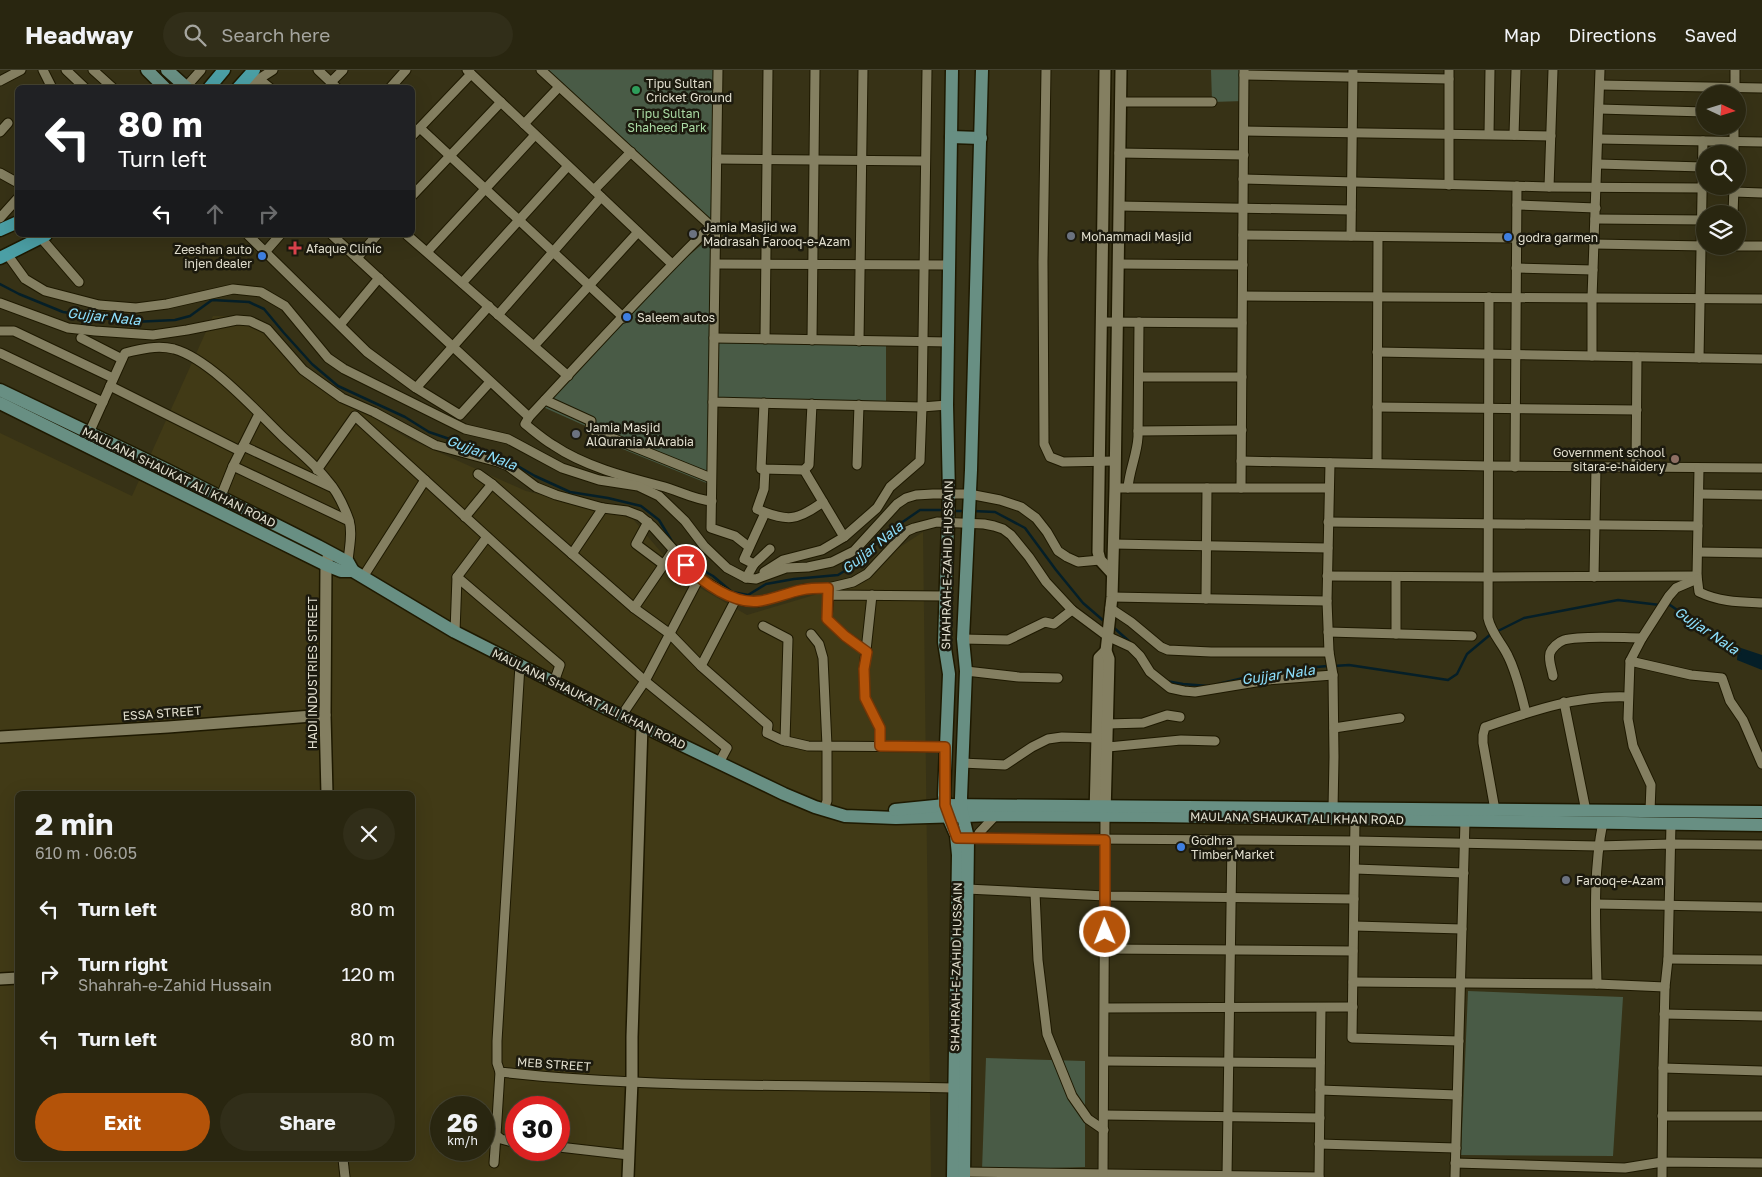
<!DOCTYPE html>
<html lang="en">
<head>
<meta charset="utf-8">
<style>
  body { margin:0; font-family:"Golos Text",sans-serif; background:#312e19; color:#f1f3f6; height:100vh; display:flex; flex-direction:column; font-size:19px; white-space:nowrap }
  * { box-sizing:border-box; margin:0 }
  p { font-size:16px; color:#a5a59f }
  .icon { flex:none; width:28px; height:28px; fill:none; stroke:currentColor; stroke-width:2; stroke-linecap:round; stroke-linejoin:round }
  .map { position:relative; flex:1; overflow:hidden }
  .drawer { position:absolute; left:15px; top:721px; width:400px; height:370px; display:flex; flex-direction:column; background:#292610; border-radius:8px; box-shadow:0 5px 20px #0002,0 0 0 1px #454330 }
  .drawer>* { flex:none }
  .hud { position:absolute; left:15px; top:15px; width:400px; height:152px; border-radius:8px; box-shadow:0 5px 20px #0002,0 0 0 1px #454330; background:#202124; color:#fff; overflow:hidden }
  .needle { width:32px; rotate:94deg }
  .tools { position:absolute; left:1696px; top:15px; display:grid; gap:10px }
  .tools a { display:grid; place-items:center; width:50px; height:50px; border-radius:50%; background:#292610; box-shadow:0 5px 20px #0002,0 0 0 1px #454330; font-size:25px }
  .speed { position:absolute; left:430px; top:1026px; display:flex; gap:10px; font-size:25px; font-weight:700; text-align:center }
  .speed>* { display:grid; place-content:center; width:65px; height:65px; border-radius:50%; background:#292610; box-shadow:0 5px 20px #0002,0 0 0 1px #454330; line-height:1 }
  .speed small { font-size:12px; font-weight:400 }
  .speed .limit { border:8px solid #d22; background:#fff; color:#111 }
  .pin { position:absolute; display:grid; place-items:center; width:42px; height:42px; color:#fff; margin:-21px; border:2px solid #fff; border-radius:50%; box-shadow:0 1px 5px #0007 }
  .me { position:absolute; width:55px; margin:-28px; rotate:359deg; stroke-linejoin:round; filter:drop-shadow(0 0 4px #0008) }
  .turn { display:flex; align-items:center; gap:18px; height:105px; padding:0 20px; font-size:22px }
  .turn .icon { width:65px; height:65px; stroke-width:2.5 }
  .turn b { display:block; font-size:35px; line-height:42px }
  .lanes { display:flex; align-items:center; height:48px; padding:0 20px; background:#0003; justify-content:center; gap:25px; direction:ltr }
  .lanes .off { opacity:.35 }
  .round { display:grid; place-items:center; flex:none; width:52px; height:52px; border-radius:26px; background:#312e19 }
  .summary { display:flex; align-items:center; justify-content:space-between; height:85px; padding:0 20px }
  h1 { font-size:30px; font-weight:700; line-height:38px }
  .primary-button { display:flex; gap:10px; margin-top:auto; padding:10px 20px }
  .primary-button a { flex:1; height:58px; border-radius:30px; background:#b45309; color:#fff; font-size:20px; font-weight:700; line-height:58px; text-align:center }
  .primary-button a+a { background:#312e19; color:#f1f3f6 }
  ul { padding:0; list-style:none }
  li { display:flex; align-items:center; gap:15px; height:65px; padding:0 20px }
  li div { flex:1 }
  li b { display:block; font-size:19px }
  li em { font-style:normal }
  header { display:flex; align-items:center; gap:30px; box-sizing:border-box; height:70px; padding:0 25px; background:#292610; border-bottom:1px solid #454330 }
  header strong { font-size:24px }
  nav { display:flex; gap:28px; margin-inline-start:auto; font-size:18px }
  .search { width:350px; height:45px; background:#312e19; display:flex; align-items:center; gap:12px; box-sizing:border-box; padding:0 18px; border-radius:28px; color:#a5a59f; font-size:19px }
  .map>svg:first-child { display:block }
  .built { fill:#413a16; fill-rule:evenodd }
  .green { fill:#495b46 }
  .water { fill:#051f28 }
  .lines { fill:none; stroke-linecap:round; stroke-linejoin:round }
  .stream { stroke:#051f28; stroke-width:2.5 }
  .minor-casing { stroke:#1e1900; stroke-width:11 }
  .tertiary-casing { stroke:#1e1900; stroke-width:14 }
  .secondary-casing { stroke:#1e1900; stroke-width:15 }
  .primary-casing { stroke:#1e1900; stroke-width:15 }
  .minor { stroke:#847f61; stroke-width:9 }
  .tertiary { stroke:#847f61; stroke-width:11 }
  .secondary { stroke:#688f83; stroke-width:12 }
  .primary { stroke:#4b9fa5; stroke-width:12 }
  .route-casing { stroke:#753606; stroke-width:12 }
  .route { stroke:#b45309; stroke-width:9 }
  .leisure-dot { fill:#2e9e5b; stroke:#1c1a0e; stroke-width:2 }
  .worship-dot { fill:#6b7280; stroke:#1c1a0e; stroke-width:2 }
  .shop-dot { fill:#3f7fe0; stroke:#1c1a0e; stroke-width:2 }
  .health-dot { fill:#e0444e; stroke:#1c1a0e; stroke-width:2 }
  .education-dot { fill:#8d6e63; stroke:#1c1a0e; stroke-width:2 }
  .labels { text-anchor:middle; dominant-baseline:central; stroke-width:5; stroke-linejoin:round; paint-order:stroke }
  .poi-label { font-size:12px; fill:#e2dfcf; stroke:#1c1a0e; text-anchor:start }
  .park-label { font-size:12px; fill:#aadba4; stroke:#1c1a0e }
  .street-label { font-size:12px; fill:#e2dfcf; stroke:#1c1a0e }
  .water-label { font-size:14px; font-style:italic; fill:#8de0fe; stroke:#1c1a0e }
</style>
</head>
<body>
<header>
<strong>Headway</strong>
<div class="search"><svg class="icon" aria-label="search" viewBox="0 0 24 24"><circle cx="10" cy="10" r="6"/><path d="M15 15l6 6"/></svg>Search here</div>
<nav><a>Map</a><a>Directions</a><a>Saved</a></nav>
</header>
<div class="map">
<svg width="1762" height="1107" viewBox="0 0 1762 1107">
  <rect width="100%" height="100%" fill="#373216"/>
  <!-- built -->
  <path class="built" d="M213 246 252 247 307 309 409 369 526 421 632 448 683 508 747 545 838 518 923 462 931 1107H0V363L132 426ZM18 724H412V1089H18ZM441 1038H484V1080H441ZM516 1038H559V1080H516Z"/>
  <!-- green -->
  <g class="green">
    <path d="M541 0H718L716 159Z"/>
    <path d="M1211 0H1244V31L1212 32Z"/>
    <path d="M713 165 709 414 588 365 590 358 543 337 622 254 666 205Z"/>
    <path d="M714 268 886 272V337L713 332Z"/>
    <path d="M1468 921 1623 927 1613 1086 1461 1085Z"/>
    <path d="M986 988 1085 991V1097L982 1100Z"/>
  </g>
  <!-- water -->
  <path class="water" d="M1738 577 1762 585V600L1737 590Z"/>
  <g class="lines">
    <!-- stream -->
    <g class="stream">
      <path d="M0 214 19 224 63 242 133 252 175 250 190 246 212 230 249 232 264 239 284 263 312 294 338 316 405 347 429 362 502 387 535 406 570 422 608 428 641 436 659 450 673 473"/>
      <path d="M953 441H965"/>
      <path d="M973 441 995 442 1025 458 1056 500 1083 533 1105 552"/>
      <path d="M692 494 713 506 732 522 748 525 766 514 794 509 838 505 856 494 878 469 920 440H945"/>
      <path d="M1666 535H1670L1740 584"/>
      <path d="M1113 557 1130 572"/>
      <path d="M1496 562 1524 548 1618 530 1660 535"/>
      <path d="M1334 596 1349 595 1448 610 1457 604 1467 584 1491 564"/>
      <path d="M1166 611 1183 614 1208 616"/>
      <path d="M1218 614C1255 604 1291 598 1328 596"/>
    </g>
    <defs>
      <g id="minor">
        <path d="M43 0 52 18"/>
        <path d="M66 0 85 18"/>
        <path d="M93 0 113 18"/>
        <path d="M318 0 337 18"/>
        <path d="M467 0 672 194"/>
        <path d="M541 0 711 156 716 159"/>
        <path d="M718 0 713 332 922 337 947 335"/>
        <path d="M1046 0 1043 192 1044 374 1050 387 1063 392 1114 391"/>
        <path d="M1244 5 1449 9"/>
        <path d="M259 9 270 18"/>
        <path d="M0 11 21 0"/>
        <path d="M331 12 343 0"/>
        <path d="M1600 15 1762 18"/>
        <path d="M185 18 201 0"/>
        <path d="M245 18 273 0"/>
        <path d="M390 18 406 0"/>
        <path d="M1735 24V0"/>
        <path d="M1120 32H1212"/>
        <path d="M1599 39 1705 42"/>
        <path d="M524 54 559 17"/>
        <path d="M420 58 624 248"/>
        <path d="M1244 61 1551 66"/>
        <path d="M0 62 8 53"/>
        <path d="M1489 64 1490 0"/>
        <path d="M1514 65 1516 0"/>
        <path d="M412 66 471 4"/>
        <path d="M1599 69 1762 72"/>
        <path d="M1119 83 1244 85"/>
        <path d="M1734 84V56"/>
        <path d="M717 89 925 91"/>
        <path d="M1598 94 1703 97"/>
        <path d="M0 103 18 113"/>
        <path d="M1243 109 1549 117 1702 118"/>
        <path d="M1449 115V0"/>
        <path d="M1549 117 1553 0"/>
        <path d="M594 120 631 82"/>
        <path d="M1734 122 1762 123"/>
        <path d="M412 126 501 32"/>
        <path d="M1517 135 1596 138"/>
        <path d="M1119 136 1351 140"/>
        <path d="M1733 144 1734 117"/>
        <path d="M0 148 18 128"/>
        <path d="M1595 149 1705 150"/>
        <path d="M711 156C648 217 589 283 529 347L525 354C534 361 543 369 553 375 584 396 625 407 661 416 678 420 694 430 712 431"/>
        <path d="M248 165 367 282 416 318 460 345 490 312"/>
        <path d="M332 165 529 347"/>
        <path d="M407 165 568 306"/>
        <path d="M1243 165 1516 168"/>
        <path d="M1351 166 1353 0"/>
        <path d="M41 168 79 212"/>
        <path d="M1594 174 1705 176"/>
        <path d="M1738 176H1762"/>
        <path d="M266 181 280 165"/>
        <path d="M427 182 535 65"/>
        <path d="M7 184 25 209 45 221 99 235 136 238 167 234 233 219 261 222 285 236 328 288 344 299 465 359 508 369 562 398 599 410 638 416 659 426 685 451 704 476 727 498 746 508 756 509 786 498 808 497 832 492 854 481 897 434 906 428 916 425 933 424H969L1000 430 1021 437 1036 448 1047 462 1058 481 1067 487 1078 492 1100 490"/>
        <path d="M357 188 377 165"/>
        <path d="M716 194 949 195"/>
        <path d="M1118 194 1243 195"/>
        <path d="M1516 198 1593 200"/>
        <path d="M462 213 568 96"/>
        <path d="M1243 226 1762 229"/>
        <path d="M1489 227 1488 548C1491 563 1502 573 1508 586 1517 604 1521 624 1526 643"/>
        <path d="M0 233 68 258 95 261 153 265 187 260 237 250 250 251 267 259 303 300 342 328 374 342 435 375 498 392 508 396 536 417 556 425 603 438 627 441 640 446 653 457 699 508 645 611 622 645"/>
        <path d="M498 245 601 127"/>
        <path d="M1102 252 1242 253"/>
        <path d="M340 255 379 208"/>
        <path d="M0 261H14L113 308"/>
        <path d="M81 268 122 289"/>
        <path d="M714 268 949 272"/>
        <path d="M765 269 768 0"/>
        <path d="M812 270 815 0"/>
        <path d="M859 271 863 0"/>
        <path d="M534 276 638 162"/>
        <path d="M1377 282 1762 289"/>
        <path d="M0 283 103 332"/>
        <path d="M1592 286V228L1600 0"/>
        <path d="M1699 288 1703 71"/>
        <path d="M1139 307H1242"/>
        <path d="M110 316 240 381"/>
        <path d="M416 318 489 236"/>
        <path d="M545 330 591 351 590 359 711 408"/>
        <path d="M713 332 711 458 735 466 749 477"/>
        <path d="M764 333 761 399 804 400 809 395 812 334"/>
        <path d="M1377 337 1637 340"/>
        <path d="M1138 361 1242 360"/>
        <path d="M89 363 125 283C141 279 157 275 174 279 210 289 256 341 283 367 298 381 315 394 327 410 337 421 344 436 349 450 353 464 349 477 348 492"/>
        <path d="M243 376 331 417"/>
        <path d="M1241 391 1488 396 1762 398"/>
        <path d="M1330 393 1327 531 1329 582 1333 605 1334 687 1333 739"/>
        <path d="M1377 393 1378 167"/>
        <path d="M857 395 859 335"/>
        <path d="M233 396 349 451"/>
        <path d="M1515 397 1517 116"/>
        <path d="M1636 397 1637 287"/>
        <path d="M1699 398 1697 506 1699 522C1720 532 1739 532 1762 533"/>
        <path d="M765 399 764 419 757 439C787 452 797 451 823 432"/>
        <path d="M317 400 355 346 645 611 727 678 719 693"/>
        <path d="M804 400 844 467"/>
        <path d="M478 404 492 414 634 538 670 564 701 596 768 655 767 663 782 670 808 676 945 677"/>
        <path d="M1115 418H1329"/>
        <path d="M1128 418C1129 401 1137 385 1138 367L1139 252"/>
        <path d="M1241 418 1244 0"/>
        <path d="M1699 424 1762 425"/>
        <path d="M221 426 233 396 259 344"/>
        <path d="M465 447 492 414"/>
        <path d="M648 452 636 474 664 495"/>
        <path d="M1328 452 1698 456"/>
        <path d="M1113 474 1328 478"/>
        <path d="M1698 482 1762 483"/>
        <path d="M572 484 603 438"/>
        <path d="M754 494 770 479"/>
        <path d="M764 502 783 490 822 480 844 467 877 438 890 417 920 391 922 337 927 0"/>
        <path d="M1327 506 1488 507 1697 506"/>
        <path d="M363 507 425 410"/>
        <path d="M457 507 560 595 554 612"/>
        <path d="M1594 507 1596 397"/>
        <path d="M699 508 736 529 744 531 758 532 804 519 828 518V522"/>
        <path d="M746 508 754 494 744 489 765 443"/>
        <path d="M828 518 853 512 867 504 907 461 914 458 937 452 984 454 994 456 1003 459 1011 465 1029 487 1046 512 1072 540 1107 566 1131 577 1140 586 1150 602 1170 618 1184 621 1195 622 1268 610 1333 605"/>
        <path d="M872 525 864 599 865 628 880 658V676"/>
        <path d="M1112 527 1327 531"/>
        <path d="M1206 529 1207 418"/>
        <path d="M634 538 673 481"/>
        <path d="M1110 538 1131 552 1161 577 1168 580 1211 582H1329"/>
        <path d="M763 556 788 569 785 671"/>
        <path d="M455 562 457 507 487 467"/>
        <path d="M1328 562 1472 566"/>
        <path d="M811 564 819 574 823 588 827 676V731L824 739"/>
        <path d="M1396 564V507"/>
        <path d="M963 569 1008 570 1045 552 1054 554 1072 540"/>
        <path d="M867 581 845 566 827 549 829 525 946 526"/>
        <path d="M1630 591 1691 605 1722 608 1730 631 1743 650 1762 694"/>
        <path d="M520 595 497 971V993L500 1002C651 1019 803 1014 954 1018"/>
        <path d="M701 596 736 529"/>
        <path d="M966 601 1019 607 1058 608"/>
        <path d="M1553 606C1552 599 1548 591 1550 583 1552 578 1558 572 1564 570 1581 565 1622 568 1642 568"/>
        <path d="M1564 632 1586 741"/>
        <path d="M1108 654 1143 653 1167 645 1180 647"/>
        <path d="M1334 658 1400 648"/>
        <path d="M1108 677 1181 670 1215 671"/>
        <path d="M962 693 1005 695 1032 677 1048 669 1062 667 1098 668"/>
        <path d="M1495 740 1483 673V665L1485 657C1532 641 1577 625 1628 627"/>
        <path d="M1650 741 1651 715 1633 676 1628 649 1630 591 1642 568 1669 526 1676 518 1697 509"/>
        <path d="M1355 749 1352 968 1459 971"/>
        <path d="M962 768 1356 771 1598 776 1671 774 1762 775"/>
        <path d="M979 768V763L996 745"/>
        <path d="M1355 799 1464 803"/>
        <path d="M967 819 1105 826 1354 829"/>
        <path d="M1035 823 1038 890 1047 964 1072 1026 1088 1049 1104 1060"/>
        <path d="M1596 834 1762 837"/>
        <path d="M1354 856 1462 859"/>
        <path d="M1105 879 1353 881"/>
        <path d="M1668 889 1762 890"/>
        <path d="M1353 912 1597 914 1665 917"/>
        <path d="M1597 914C1596 861 1592 805 1603 752"/>
        <path d="M1105 938 1353 937"/>
        <path d="M1664 944 1762 946"/>
        <path d="M1105 991 1320 993"/>
        <path d="M1663 998 1762 1001"/>
        <path d="M500 1002 496 1065 501 1069 516 1073"/>
        <path d="M1320 1020 1457 1025"/>
        <path d="M1104 1045 1320 1048"/>
        <path d="M1662 1046H1762"/>
        <path d="M1319 1074 1456 1078"/>
        <path d="M559 1077 629 1085"/>
        <path d="M343 1089 345 1107"/>
        <path d="M494 1093 496 1065"/>
        <path d="M1455 1093 1625 1098 1662 1092 1762 1093"/>
        <path d="M964 1102 1319 1107"/>
        <path d="M1227 1106 1232 771"/>
        <path d="M1103 1107 1105 747"/>
        <path d="M1319 1107 1321 938"/>
        <path d="M1455 1107 1465 751"/>
        <path d="M1662 1107 1663 998 1665 917 1668 889 1671 753"/>
      </g>
      <g id="tertiary">
        <path d="M1105 0 1098 482 1100 490 1111 502"/>
        <path d="M0 667 168 657 325 645"/>
        <path d="M327 724 325 645 326 495 328 487"/>
        <path d="M1095 744 1099 588 1106 581"/>
        <path d="M1105 745 1109 589 1106 581 1112 527 1115 418 1121 0"/>
        <path d="M0 909 18 908"/>
        <path d="M628 1107 632 1011V967L642 655"/>
      </g>
      <g id="secondary">
        <path d="M147 0 165 18"/>
        <path d="M167 0 187 18"/>
        <path d="M952 0 947 335 949 424 944 572 949 604 944 725 946 742 956 765 958 785 953 1107"/>
        <path d="M951 67 981 68"/>
        <path d="M0 320 165 399 318 476 348 492 353 501"/>
        <path d="M0 333 326 495 341 501H353L455 562 601 636 784 724 815 737 845 746 896 748 996 745 1152 746 1762 755"/>
        <path d="M895 740 945 735 1762 742"/>
        <path d="M964 1107 968 768 962 742 961 728 966 601 963 569 971 400 982 0"/>
      </g>
      <g id="primary">
        <path d="M209 18 224 0"/>
        <path d="M238 18 254 0"/>
        <path d="M0 160 18 152"/>
        <path d="M0 188 46 165"/>
      </g>
    </defs>
    <!-- minor casing -->
    <use href="#minor" class="minor-casing"/>
    <!-- tertiary casing -->
    <use href="#tertiary" class="tertiary-casing"/>
    <!-- secondary casing -->
    <use href="#secondary" class="secondary-casing"/>
    <!-- primary casing -->
    <use href="#primary" class="primary-casing"/>
    <!-- minor -->
    <use href="#minor" class="minor"/>
    <!-- tertiary -->
    <use href="#tertiary" class="tertiary"/>
    <!-- secondary -->
    <use href="#secondary" class="secondary"/>
    <!-- primary -->
    <use href="#primary" class="primary"/>
  </g>
  <g class="lines">
    <defs>
      <path id="route" d="M686 495C703 513 734 535 760 531 774 529 787 523 801 520 810 518 819 518 828 518L827 549 845 566 867 582 864 599 865 628 880 658V676L945 677V735L957 768 1105 770V862"/>
    </defs>
    <!-- route casing -->
    <use href="#route" class="route-casing"/>
    <!-- route -->
    <use href="#route" class="route"/>
  </g>
  <!-- markers -->
  <circle class="leisure-dot" cx="636" cy="20" r="5"/>
  <g class="worship-dot">
    <circle cx="693" cy="164" r="5"/>
    <circle cx="1071" cy="166" r="5"/>
    <circle cx="576" cy="364" r="5"/>
    <circle cx="1566" cy="810" r="5"/>
  </g>
  <g class="shop-dot">
    <circle cx="1508" cy="167" r="5"/>
    <circle cx="262" cy="186" r="5"/>
    <circle cx="627" cy="247" r="5"/>
    <circle cx="1181" cy="777" r="5"/>
  </g>
  <path class="health-dot" d="M292.5 170.5h5v5h5v5h-5v5h-5v-5h-5v-5h5z"/>
  <circle class="education-dot" cx="1675" cy="389" r="5"/>
  <g class="labels">
    <!-- poi labels -->
    <g class="poi-label">
      <text x="646" y="13">Tipu Sultan<tspan x="646" dy="14">Cricket Ground</tspan></text>
      <text x="703" y="157">Jamia Masjid wa<tspan x="703" dy="14">Madrasah Farooq-e-Azam</tspan></text>
      <text x="1081" y="166">Mohammadi Masjid</text>
      <text x="1518" y="167">godra garmen</text>
      <text x="306" y="178">Afaque Clinic</text>
      <text x="252" y="179" text-anchor="end">Zeeshan auto<tspan x="252" dy="14">injen dealer</tspan></text>
      <text x="637" y="247">Saleem autos</text>
      <text x="586" y="357">Jamia Masjid<tspan x="586" dy="14">AlQurania AlArabia</tspan></text>
      <text x="1665" y="382" text-anchor="end">Government school<tspan x="1665" dy="14">sitara-e-haidery</tspan></text>
      <text x="1191" y="770">Godhra<tspan x="1191" dy="14">Timber Market</tspan></text>
      <text x="1576" y="810">Farooq-e-Azam</text>
    </g>
    <!-- park labels -->
    <g class="park-label">
      <text x="667" y="43">Tipu Sultan<tspan x="667" dy="14">Shaheed Park</tspan></text>
    </g>
    <!-- street labels -->
    <g class="street-label">
      <text transform="translate(179 407) rotate(26)">MAULANA SHAUKAT ALI KHAN ROAD</text>
      <text transform="translate(947 495) rotate(-89)">SHAHRAH-E-ZAHID HUSSAIN</text>
      <text transform="translate(312 603) rotate(-90)">HADI INDUSTRIES STREET</text>
      <text transform="translate(589 629) rotate(26)">MAULANA SHAUKAT ALI KHAN ROAD</text>
      <text transform="translate(162 643) rotate(-4)">ESSA STREET</text>
      <text transform="translate(1297 748) rotate(1)">MAULANA SHAUKAT ALI KHAN ROAD</text>
      <text transform="translate(956 897) rotate(-89)">SHAHRAH-E-ZAHID HUSSAIN</text>
      <text transform="translate(554 994) rotate(4)">MEB STREET</text>
    </g>
    <!-- water labels -->
    <g class="water-label">
      <text transform="translate(104 246) rotate(6)">Gujjar Nala</text>
      <text transform="translate(482 382) rotate(21)">Gujjar Nala</text>
      <text transform="translate(872 477) rotate(-39)">Gujjar Nala</text>
      <text transform="translate(1707 560) rotate(34)">Gujjar Nala</text>
      <text transform="translate(1278 604) rotate(-8)">Gujjar Nala</text>
    </g>
  </g>
</svg>
<div class="tools">
<a><svg class="needle" viewBox="-14 -14 28 28"><path d="M0-13l5 13h-10z" fill="#e53935"/><path d="M0 13l5-13h-10z" fill="#a5a59f"/></svg></a>
<a><svg class="icon" aria-label="search" viewBox="0 0 24 24"><circle cx="10" cy="10" r="6"/><path d="M15 15l6 6"/></svg></a>
<a><svg class="icon" aria-label="layers" viewBox="0 0 24 24"><path d="M12 4l9 5-9 5-9-5zM3 14l9 5 9-5"/></svg></a>
</div>
<div class="speed"><div>26<small>km/h</small></div><div class="limit">30</div></div>
<div class="pin" style="left:686px;top:495px;background:#d93025"><svg class="icon" aria-label="arrive" viewBox="0 0 24 24"><path d="M6 21V4h12l-3 4 3 4H6"/></svg></div>
<svg class="me" style="left:1105px;top:862px" viewBox="-20 -20 40 40"><circle r="17" fill="#b45309" stroke="#fff" stroke-width="3"/><path d="M0-11L8 9 0 5-8 9z" fill="#fff"/></svg>
<div class="hud">
<div class="turn"><svg class="icon" aria-label="left" viewBox="0 0 24 24"><path d="M17 20v-9H6M10 6l-5 5 5 5"/></svg><div><b>80 m</b>Turn left</div></div>
<div class="lanes"><svg class="icon" aria-label="left" viewBox="0 0 24 24"><path d="M17 20v-9H6M10 6l-5 5 5 5"/></svg><svg class="icon off" aria-label="ahead" viewBox="0 0 24 24"><path d="M12 20V5M6 11l6-6 6 6"/></svg><svg class="icon off" aria-label="right" viewBox="0 0 24 24"><path d="M7 20v-9h11M14 6l5 5-5 5"/></svg></div>
</div>
<section class="drawer">
<div class="summary"><div><h1>2 min</h1><p>610 m · 06:05</p></div><a class="round"><svg class="icon" aria-label="close" viewBox="0 0 24 24"><path d="M6 6l12 12M18 6L6 18"/></svg></a></div>
<ul>
<li><svg class="icon" aria-label="left" viewBox="0 0 24 24"><path d="M17 20v-9H6M10 6l-5 5 5 5"/></svg><div><b>Turn left</b></div><em>80 m</em></li>
<li><svg class="icon" aria-label="right" viewBox="0 0 24 24"><path d="M7 20v-9h11M14 6l5 5-5 5"/></svg><div><b>Turn right</b><p>Shahrah-e-Zahid Hussain</p></div><em>120 m</em></li>
<li><svg class="icon" aria-label="left" viewBox="0 0 24 24"><path d="M17 20v-9H6M10 6l-5 5 5 5"/></svg><div><b>Turn left</b></div><em>80 m</em></li>
</ul>
<div class="primary-button"><a>Exit</a><a>Share</a></div>
</section>
</div>
</body>
</html>
